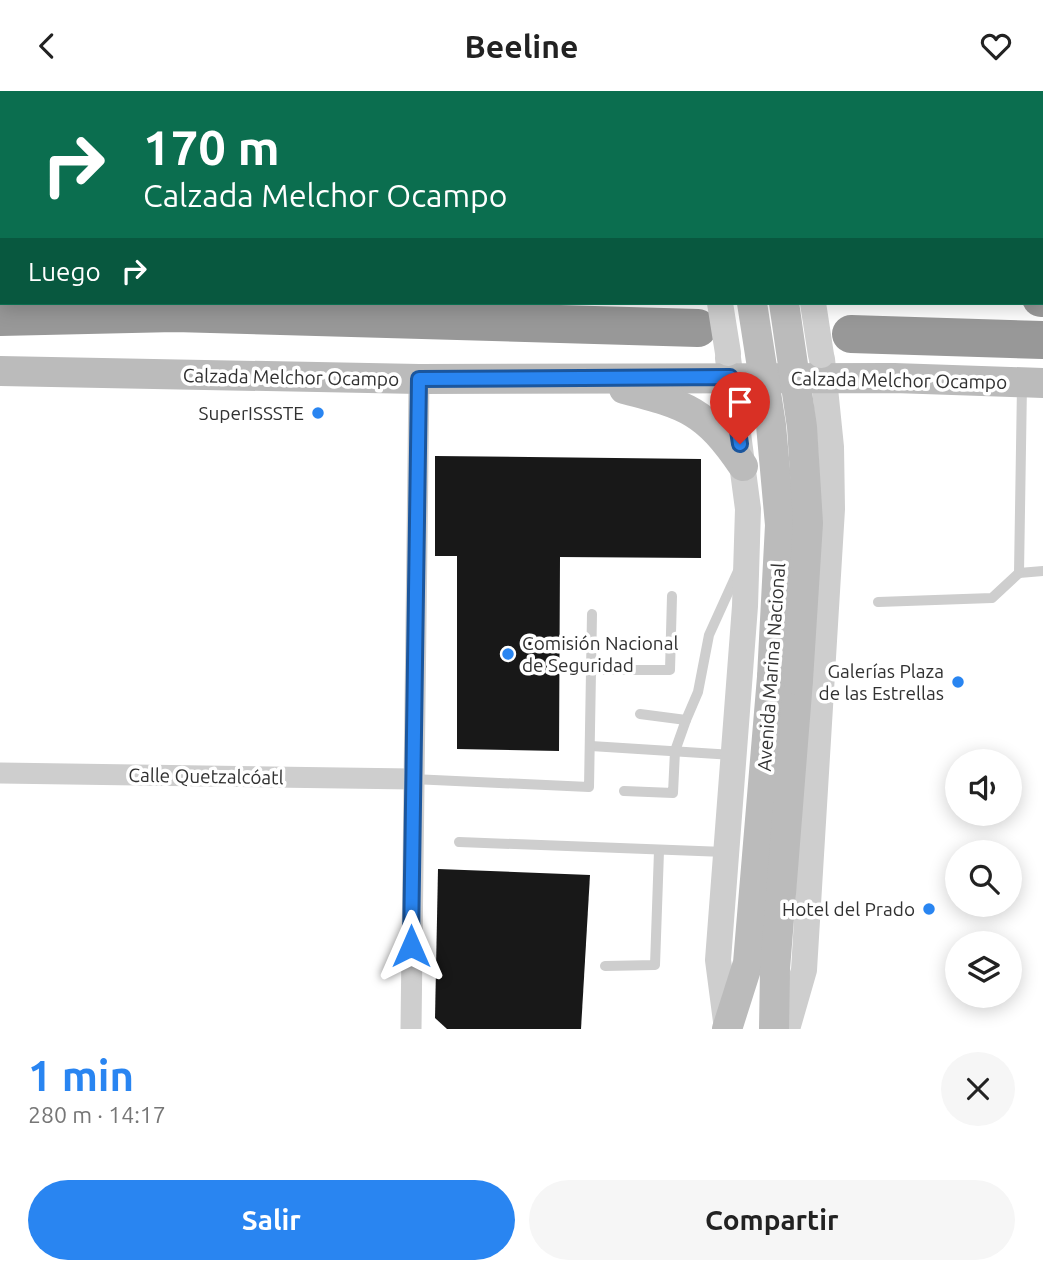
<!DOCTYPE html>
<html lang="es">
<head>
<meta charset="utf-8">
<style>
  body { margin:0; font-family:Ubuntu,sans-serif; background:#f6f6f6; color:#222; height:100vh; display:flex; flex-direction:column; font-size:26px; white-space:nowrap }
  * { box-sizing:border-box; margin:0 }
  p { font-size:23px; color:#767676 }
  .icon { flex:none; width:38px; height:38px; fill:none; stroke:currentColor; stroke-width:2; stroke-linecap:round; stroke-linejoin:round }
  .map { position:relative; height:938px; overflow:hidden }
  .panel { display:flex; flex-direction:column; background:#fff; flex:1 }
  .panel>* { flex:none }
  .banner { position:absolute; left:0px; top:0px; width:1043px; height:214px; box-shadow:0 4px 18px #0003; background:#0b6e4f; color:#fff; overflow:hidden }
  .controls { position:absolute; left:945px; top:658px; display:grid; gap:14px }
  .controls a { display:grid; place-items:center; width:77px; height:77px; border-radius:50%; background:#fff; box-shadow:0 4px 18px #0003; font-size:35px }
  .pin { position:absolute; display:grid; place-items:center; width:60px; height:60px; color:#fff; margin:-72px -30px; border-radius:50% 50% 50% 0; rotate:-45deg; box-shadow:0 0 7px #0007 }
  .pin .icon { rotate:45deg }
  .me { position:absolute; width:77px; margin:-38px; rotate:0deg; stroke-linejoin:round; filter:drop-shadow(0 0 5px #0008) }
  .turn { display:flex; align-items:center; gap:24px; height:147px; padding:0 28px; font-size:32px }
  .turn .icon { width:91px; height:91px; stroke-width:2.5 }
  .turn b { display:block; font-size:49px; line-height:60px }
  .then { display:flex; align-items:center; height:66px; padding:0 28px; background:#0003; gap:14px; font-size:26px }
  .round { display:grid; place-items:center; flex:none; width:74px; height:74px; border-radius:37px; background:#f6f6f6 }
  .overview { display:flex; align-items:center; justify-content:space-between; height:119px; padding:0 28px }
  h1 { font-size:42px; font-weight:700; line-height:52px; color:#2985f1 }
  .button { display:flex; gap:14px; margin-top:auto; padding:14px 28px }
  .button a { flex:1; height:80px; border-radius:42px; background:#2985f1; color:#fff; font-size:28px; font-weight:700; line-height:80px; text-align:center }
  .button a+a { background:#f6f6f6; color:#222 }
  header { display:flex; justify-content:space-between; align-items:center; height:91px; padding:0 28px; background:#fff; font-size:32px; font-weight:700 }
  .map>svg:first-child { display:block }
  .building { fill:#181818 }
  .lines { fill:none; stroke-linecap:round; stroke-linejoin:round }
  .service { stroke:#cecece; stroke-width:10 }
  .minor { stroke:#cecece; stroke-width:21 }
  .tertiary { stroke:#cecece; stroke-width:26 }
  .secondary { stroke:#bbb; stroke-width:30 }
  .motorway { stroke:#989898; stroke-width:38 }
  .tertiary-bridge { stroke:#cecece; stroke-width:26 }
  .secondary-bridge { stroke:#bbb; stroke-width:30 }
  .route-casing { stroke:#1b569d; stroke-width:18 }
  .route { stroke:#2985f1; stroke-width:12 }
  .poi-dot { fill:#2985f1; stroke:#fff; stroke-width:2.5 }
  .labels { text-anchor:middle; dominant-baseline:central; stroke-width:7; stroke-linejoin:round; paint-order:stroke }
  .street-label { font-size:19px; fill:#313131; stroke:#fff }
  .poi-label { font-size:19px; fill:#313131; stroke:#fff; text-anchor:end }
</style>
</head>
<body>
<header><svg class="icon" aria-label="back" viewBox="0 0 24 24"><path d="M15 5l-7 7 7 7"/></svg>Beeline<svg class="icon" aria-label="heart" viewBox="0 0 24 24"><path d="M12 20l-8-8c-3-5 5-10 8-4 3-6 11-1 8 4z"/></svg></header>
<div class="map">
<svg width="1043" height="938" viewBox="0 0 1043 938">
  <rect width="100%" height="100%" fill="#fff"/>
  <!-- building -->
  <g class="building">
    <path d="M435 365 701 368V467L560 466 559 660 457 658V465H435Z"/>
    <path d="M438 778 590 784 581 938H447L435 927Z"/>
  </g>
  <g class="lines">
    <!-- service -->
    <g class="service">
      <path d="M1019 482 1043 480"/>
      <path d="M878 511 992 507 1019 482 1022 294"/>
      <path d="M591 579H670L672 505"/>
      <path d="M686 629 698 601 709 544 738 480"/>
      <path d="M591 655 733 664"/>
      <path d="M412 688 589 696 592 523"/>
      <path d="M624 700 673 702 675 660 686 629 640 623"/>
      <path d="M459 751 725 761"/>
      <path d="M605 875 655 874 659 760"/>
    </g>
    <!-- minor -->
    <g class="minor">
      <path d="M142 0 143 2"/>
      <path d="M806 2 813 0"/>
      <path d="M0 682 412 688"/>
      <path d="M411 938 419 288"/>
    </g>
    <!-- tertiary -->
    <g class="tertiary">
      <path d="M684 0V2"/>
      <path d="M783 0 784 2"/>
      <path d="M727 938 718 869 745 515 748 418 728 267"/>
      <path d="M787 938 804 879 832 418 831 356 822 268"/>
    </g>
    <!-- secondary -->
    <g class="secondary">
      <path d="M720 0V2"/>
      <path d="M752 0 753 2"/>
      <path d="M0 134H2"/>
      <path d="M1041 140H1043"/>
      <path d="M0 280 419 288 894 287 1043 292"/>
      <path d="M624 298C687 314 706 320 743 375"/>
      <path d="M727 938 748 872 772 586"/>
      <path d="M774 938 775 878 798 589"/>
    </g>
    <!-- motorway -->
    <g class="motorway">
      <path d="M0 180H2"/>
      <path d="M1041 207H1043"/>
      <path d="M0 226 175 222 698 237"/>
      <path d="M851 243 1043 249"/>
    </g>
    <!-- tertiary-bridge -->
    <g class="tertiary-bridge">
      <path d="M720 212 728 262"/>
      <path d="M813 212 821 264"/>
    </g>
    <!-- secondary-bridge -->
    <g class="secondary-bridge">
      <path d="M752 212 771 334 780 434 772 586"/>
      <path d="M784 212 802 336 808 432 798 589"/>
    </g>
  </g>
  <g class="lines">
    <defs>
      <path id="route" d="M411 855 419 288 730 286 740 353"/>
    </defs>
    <!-- route casing -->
    <use href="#route" class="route-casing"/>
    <!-- route -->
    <use href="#route" class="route"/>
  </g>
  <!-- markers -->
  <g class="poi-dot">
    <circle cx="318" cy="322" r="7"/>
    <circle cx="508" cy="563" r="7"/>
    <circle cx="958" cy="591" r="7"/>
    <circle cx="929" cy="818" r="7"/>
  </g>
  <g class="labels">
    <!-- street labels -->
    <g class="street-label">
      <text transform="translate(291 286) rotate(1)">Calzada Melchor Ocampo</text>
      <text transform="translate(899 289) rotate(1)">Calzada Melchor Ocampo</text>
      <text transform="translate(771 576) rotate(-86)">Avenida Marina Nacional</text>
      <text transform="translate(206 685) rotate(1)">Calle Quetzalcóatl</text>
    </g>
    <!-- poi labels -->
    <g class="poi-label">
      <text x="304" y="322">SuperISSSTE</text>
      <text x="522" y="552" text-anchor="start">Comisión Nacional<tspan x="522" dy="22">de Seguridad</tspan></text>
      <text x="944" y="580">Galerías Plaza<tspan x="944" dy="22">de las Estrellas</tspan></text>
      <text x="915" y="818">Hotel del Prado</text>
    </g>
  </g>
</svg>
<div class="controls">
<a><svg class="icon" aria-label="sound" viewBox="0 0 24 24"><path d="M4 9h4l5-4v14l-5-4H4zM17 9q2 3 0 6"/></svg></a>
<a><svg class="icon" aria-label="search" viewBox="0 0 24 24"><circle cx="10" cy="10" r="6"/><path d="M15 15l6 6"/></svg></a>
<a><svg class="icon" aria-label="layers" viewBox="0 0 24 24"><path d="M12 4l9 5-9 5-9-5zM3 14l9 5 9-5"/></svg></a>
</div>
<div class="pin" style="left:740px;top:353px;background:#d93025"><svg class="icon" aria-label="arrive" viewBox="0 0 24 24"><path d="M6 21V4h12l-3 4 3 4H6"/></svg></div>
<svg class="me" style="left:411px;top:855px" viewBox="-20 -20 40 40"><path d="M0-17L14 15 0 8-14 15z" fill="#2985f1" stroke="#fff" stroke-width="4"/></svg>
<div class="banner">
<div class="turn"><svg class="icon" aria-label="right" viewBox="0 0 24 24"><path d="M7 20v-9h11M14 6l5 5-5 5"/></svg><div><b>170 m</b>Calzada Melchor Ocampo</div></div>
<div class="then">Luego<svg class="icon" aria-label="right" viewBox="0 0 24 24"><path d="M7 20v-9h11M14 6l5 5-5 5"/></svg></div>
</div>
</div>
<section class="panel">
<div class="overview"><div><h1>1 min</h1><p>280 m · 14:17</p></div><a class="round"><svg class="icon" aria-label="close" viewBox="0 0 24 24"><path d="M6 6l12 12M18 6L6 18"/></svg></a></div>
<div class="button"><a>Salir</a><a>Compartir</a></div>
</section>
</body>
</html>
